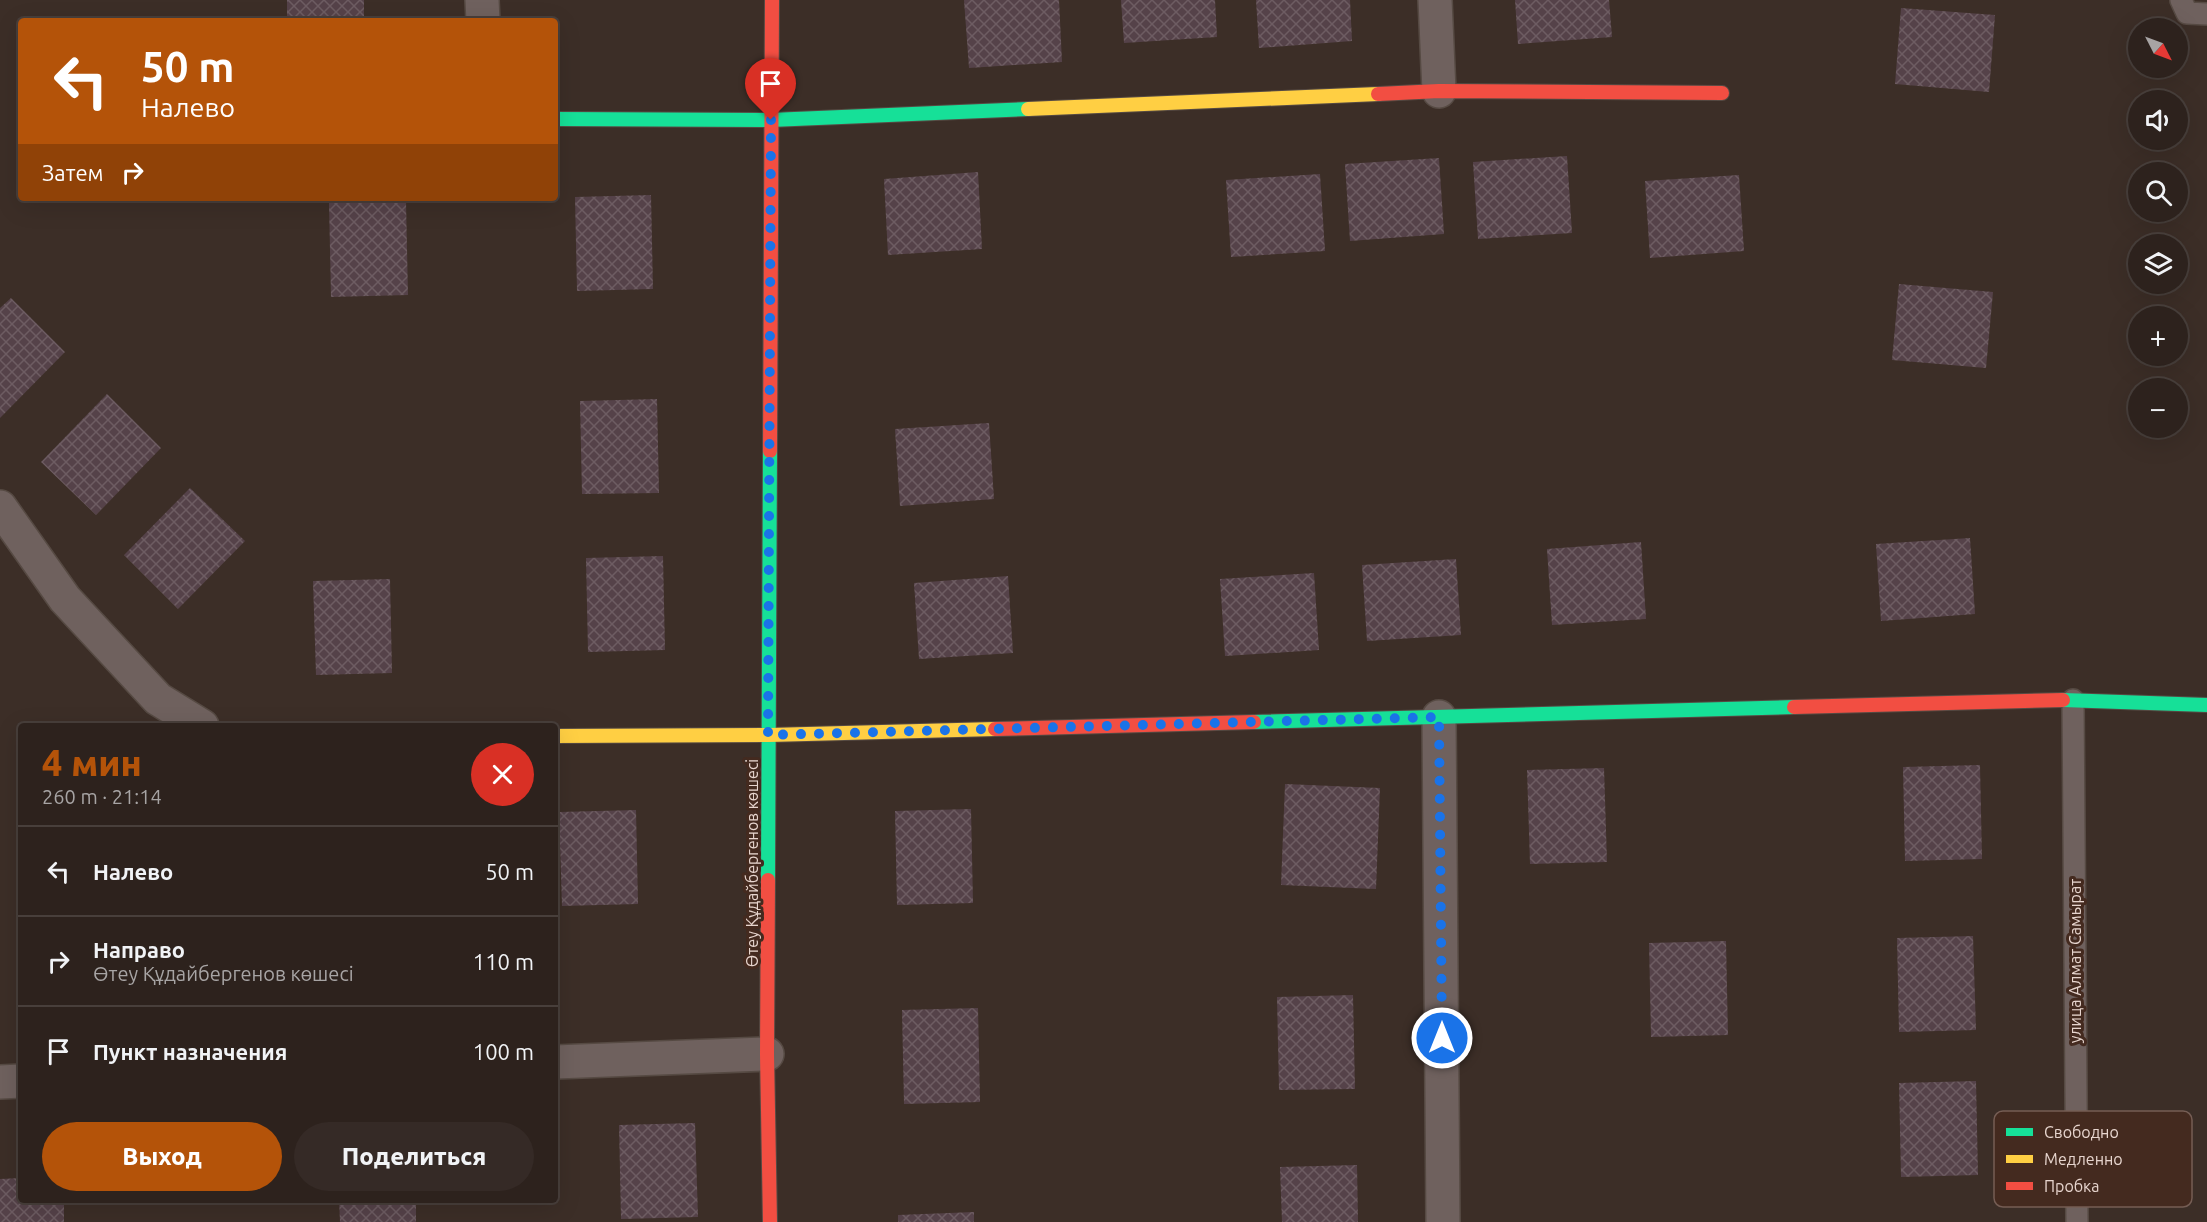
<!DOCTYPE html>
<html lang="ru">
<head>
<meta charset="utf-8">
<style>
  body { margin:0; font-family:Ubuntu,sans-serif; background:#352a26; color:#f1f3f6; height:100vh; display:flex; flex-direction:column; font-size:22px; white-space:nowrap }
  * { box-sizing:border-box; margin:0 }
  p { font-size:20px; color:#a7a4a4 }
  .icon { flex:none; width:33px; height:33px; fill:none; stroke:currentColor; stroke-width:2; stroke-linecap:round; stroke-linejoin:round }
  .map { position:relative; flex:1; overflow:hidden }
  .sheet { position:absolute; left:18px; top:723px; width:540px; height:480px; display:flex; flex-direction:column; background:#2d221d; border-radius:6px; box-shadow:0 6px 24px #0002,0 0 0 2px #483f3b }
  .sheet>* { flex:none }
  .hud { position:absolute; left:18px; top:18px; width:540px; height:183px; border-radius:6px; box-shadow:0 6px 24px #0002,0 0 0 2px #483f3b; background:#b45309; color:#fff; overflow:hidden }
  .needle { width:39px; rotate:132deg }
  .controls { position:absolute; left:2128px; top:18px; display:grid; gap:12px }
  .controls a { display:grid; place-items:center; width:60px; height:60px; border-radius:50%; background:#2d221d; box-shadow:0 6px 24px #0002,0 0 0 2px #483f3b; font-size:30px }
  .pin { position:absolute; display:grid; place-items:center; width:51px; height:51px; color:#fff; margin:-62px -26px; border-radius:50% 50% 50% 0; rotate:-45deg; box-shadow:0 0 6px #0007 }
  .pin .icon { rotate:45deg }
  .me { position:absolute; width:66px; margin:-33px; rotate:0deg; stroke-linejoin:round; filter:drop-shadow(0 0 4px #0008) }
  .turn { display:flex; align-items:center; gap:21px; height:126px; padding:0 24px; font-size:27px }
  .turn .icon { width:78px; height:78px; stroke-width:2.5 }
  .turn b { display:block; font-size:42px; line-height:51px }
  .then { display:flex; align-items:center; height:57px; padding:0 24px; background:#0003; gap:12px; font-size:22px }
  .round { display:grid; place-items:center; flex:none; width:63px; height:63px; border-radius:32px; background:#352a26 }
  .summary { display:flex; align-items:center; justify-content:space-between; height:102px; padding:0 24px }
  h1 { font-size:36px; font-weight:800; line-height:45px; color:#b45309 }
  .cta { display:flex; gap:12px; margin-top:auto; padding:12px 24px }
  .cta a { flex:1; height:69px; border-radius:36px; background:#b45309; color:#fff; font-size:24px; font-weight:800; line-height:69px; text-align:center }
  .cta a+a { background:#352a26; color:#f1f3f6 }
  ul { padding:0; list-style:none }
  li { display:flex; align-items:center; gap:18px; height:90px; padding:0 24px; border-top:2px solid #483f3b }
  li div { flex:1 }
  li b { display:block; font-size:22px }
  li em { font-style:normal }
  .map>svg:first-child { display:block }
  .building { fill:url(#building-cross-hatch) }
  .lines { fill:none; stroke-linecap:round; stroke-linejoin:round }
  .lane-casing { stroke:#564a43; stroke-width:24 }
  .street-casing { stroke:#564a43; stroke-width:36 }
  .fast-casing { stroke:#564a43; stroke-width:16 }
  .slow-casing { stroke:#564a43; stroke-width:16 }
  .jam-casing { stroke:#564a43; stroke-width:16 }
  .lane { stroke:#6f615e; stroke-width:21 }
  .street { stroke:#6f615e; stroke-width:33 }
  .fast { stroke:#16e098; stroke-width:14 }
  .slow { stroke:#ffcf43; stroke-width:14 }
  .jam { stroke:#f24e42; stroke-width:14 }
  .route { stroke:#1a73e8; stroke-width:10; stroke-dasharray:0 18 }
  .labels { text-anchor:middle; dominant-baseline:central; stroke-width:6; stroke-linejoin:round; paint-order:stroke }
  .street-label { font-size:16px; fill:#e7d5ce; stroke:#442a1f }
  .key { fill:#442a1f; stroke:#755d54; stroke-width:1.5 }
  .key-label { font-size:16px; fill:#e7d5ce }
</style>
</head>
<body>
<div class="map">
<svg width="2207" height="1222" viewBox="0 0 2207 1222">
  <defs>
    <pattern id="building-cross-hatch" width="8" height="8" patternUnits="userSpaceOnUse" patternTransform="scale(1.5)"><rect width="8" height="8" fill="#554249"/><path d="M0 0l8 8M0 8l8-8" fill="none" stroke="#6d5c62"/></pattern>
  </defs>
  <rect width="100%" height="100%" fill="#3c2e27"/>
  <!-- building -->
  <g class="building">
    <rect x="287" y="0" width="77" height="21"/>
    <path d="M964 0H1059L1062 62 969 68Z"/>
    <path d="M1121 0H1215L1217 37 1124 43Z"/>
    <path d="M1256 0H1350L1352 41 1259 48Z"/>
    <path d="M1515 0H1609L1612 37 1518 44Z"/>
    <path d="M1901 8 1995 15 1989 92 1895 84Z"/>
    <path d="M1567 156 1572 233 1478 239 1473 162Z"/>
    <path d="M1439 158 1444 234 1350 241 1345 164Z"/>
    <path d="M978 172 982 249 888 255 884 179Z"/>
    <path d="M1320 174 1325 251 1231 257 1226 180Z"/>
    <path d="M1739 175 1744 251 1650 258 1645 181Z"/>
    <path d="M651 195 653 289 577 291 575 197Z"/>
    <path d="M406 201 408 295 331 297 329 203Z"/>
    <path d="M1899 284 1993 292 1986 368 1892 360Z"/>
    <path d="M11 298 65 352 0 418V308Z"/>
    <path d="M107 394 161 448 96 515 41 462Z"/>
    <path d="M657 399 659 493 582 494 580 401Z"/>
    <path d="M989 423 994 499 900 506 895 429Z"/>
    <path d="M190 488 245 541 178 609 124 555Z"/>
    <path d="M1970 538 1975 614 1881 621 1876 544Z"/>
    <path d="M1641 542 1646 619 1552 625 1547 549Z"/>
    <path d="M663 556 665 650 588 652 586 558Z"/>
    <path d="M1456 559 1461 635 1367 641 1362 565Z"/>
    <path d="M1314 573 1319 650 1225 656 1220 579Z"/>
    <path d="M1008 576 1013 653 919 659 914 583Z"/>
    <path d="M390 579 392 673 316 675 313 581Z"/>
    <path d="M1980 765 1982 859 1905 861 1903 767Z"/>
    <path d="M1604 768 1607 862 1530 864 1527 770Z"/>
    <path d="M1285 784 1380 788 1376 889 1281 885Z"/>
    <path d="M971 809 973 903 897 905 895 811Z"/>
    <path d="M636 810 638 904 562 906 559 812Z"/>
    <path d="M1973 936 1976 1030 1899 1032 1897 938Z"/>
    <path d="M1726 941 1728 1035 1651 1037 1649 943Z"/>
    <path d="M1353 995 1355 1089 1279 1090 1277 997Z"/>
    <path d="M978 1008 980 1102 904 1104 902 1010Z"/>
    <path d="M1976 1081 1978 1175 1901 1177 1899 1083Z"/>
    <path d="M695 1123 698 1217 621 1219 619 1125Z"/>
    <path d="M1357 1165 1358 1222H1282L1280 1167Z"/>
    <path d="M21 1178V1200H64V1222H0V1179Z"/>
    <path d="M339 1200H416V1222H340Z"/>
    <path d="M974 1212V1222H898V1215Z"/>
  </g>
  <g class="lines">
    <defs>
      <g id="lane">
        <path d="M2181 0 2187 13 2207 14"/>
        <path d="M2073 700 2077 1222"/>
      </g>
      <g id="street">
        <path d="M482 0 483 21"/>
        <path d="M1435 0 1439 91"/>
        <path d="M0 507 65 599 158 699 202 726"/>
        <path d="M1439 717 1443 1222"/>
        <path d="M555 1062 767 1054"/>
        <path d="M0 1082 21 1081"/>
      </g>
      <g id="fast">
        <path d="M555 119 771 120 1028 109"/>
        <path d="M2063 700 2207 705"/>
        <path d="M1254 722 1794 707"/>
        <path d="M768 880 770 451"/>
      </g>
      <g id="slow">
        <path d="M1028 109 1378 94"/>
        <path d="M555 736 769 735 995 729"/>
      </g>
      <g id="jam">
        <path d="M1378 94 1439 91 1722 93"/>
        <path d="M770 451 772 0"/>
        <path d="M1794 707 2063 700"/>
        <path d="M995 729 1254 722"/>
        <path d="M768 880 767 1054 770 1222"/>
      </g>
    </defs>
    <!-- lane casing -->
    <use href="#lane" class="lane-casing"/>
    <!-- street casing -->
    <use href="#street" class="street-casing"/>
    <!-- fast casing -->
    <use href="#fast" class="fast-casing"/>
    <!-- slow casing -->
    <use href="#slow" class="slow-casing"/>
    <!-- jam casing -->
    <use href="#jam" class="jam-casing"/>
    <!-- lane -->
    <use href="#lane" class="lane"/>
    <!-- street -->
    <use href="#street" class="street"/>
    <!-- fast -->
    <use href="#fast" class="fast"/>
    <!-- slow -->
    <use href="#slow" class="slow"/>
    <!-- jam -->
    <use href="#jam" class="jam"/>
  </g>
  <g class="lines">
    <!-- route -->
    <path class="route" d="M771 120 768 735 1439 717 1442 1038"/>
  </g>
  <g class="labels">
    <!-- street labels -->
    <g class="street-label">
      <text transform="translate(752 863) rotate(-90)">Өтеу Құдайбергенов көшесі</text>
      <text transform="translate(2075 961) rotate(-90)">улица Алмат Самырат</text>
    </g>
  </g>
  <!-- legend -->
  <rect x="1994" y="1111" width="198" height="96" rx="9" class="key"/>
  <rect x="2006" y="1128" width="27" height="8" fill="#16e098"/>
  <rect x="2006" y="1155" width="27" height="8" fill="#ffcf43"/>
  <rect x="2006" y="1182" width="27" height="8" fill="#f24e42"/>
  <g class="key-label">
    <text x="2044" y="1138">Свободно</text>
    <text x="2044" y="1165">Медленно</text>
    <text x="2044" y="1192">Пробка</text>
  </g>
</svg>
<div class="controls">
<a><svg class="needle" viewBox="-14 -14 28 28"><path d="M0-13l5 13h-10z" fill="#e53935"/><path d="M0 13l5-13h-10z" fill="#a7a4a4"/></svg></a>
<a><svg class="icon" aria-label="sound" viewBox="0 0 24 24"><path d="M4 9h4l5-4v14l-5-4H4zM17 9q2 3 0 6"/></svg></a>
<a><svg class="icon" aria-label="search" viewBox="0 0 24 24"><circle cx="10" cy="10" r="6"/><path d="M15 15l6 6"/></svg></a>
<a><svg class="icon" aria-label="layers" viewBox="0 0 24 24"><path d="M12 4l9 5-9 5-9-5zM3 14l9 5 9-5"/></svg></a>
<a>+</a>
<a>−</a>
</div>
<div class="pin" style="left:771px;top:120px;background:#d93025"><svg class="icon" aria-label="arrive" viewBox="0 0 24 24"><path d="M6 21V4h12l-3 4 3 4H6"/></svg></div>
<svg class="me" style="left:1442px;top:1038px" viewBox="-20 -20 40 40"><circle r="17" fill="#1a73e8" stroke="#fff" stroke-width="3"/><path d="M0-11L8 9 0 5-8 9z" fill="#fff"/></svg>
<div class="hud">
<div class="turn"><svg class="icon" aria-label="left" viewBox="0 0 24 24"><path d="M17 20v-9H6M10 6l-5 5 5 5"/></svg><div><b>50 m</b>Налево</div></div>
<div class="then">Затем<svg class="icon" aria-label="right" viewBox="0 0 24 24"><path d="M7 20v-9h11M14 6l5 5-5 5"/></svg></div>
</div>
<section class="sheet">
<div class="summary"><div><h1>4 мин</h1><p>260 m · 21:14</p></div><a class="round" style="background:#d93025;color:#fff"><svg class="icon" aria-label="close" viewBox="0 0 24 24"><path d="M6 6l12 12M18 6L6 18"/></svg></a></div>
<ul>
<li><svg class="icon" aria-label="left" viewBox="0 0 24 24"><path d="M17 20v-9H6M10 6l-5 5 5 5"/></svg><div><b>Налево</b></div><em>50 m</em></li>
<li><svg class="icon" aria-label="right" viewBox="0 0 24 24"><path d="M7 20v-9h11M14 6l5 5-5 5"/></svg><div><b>Направо</b><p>Өтеу Құдайбергенов көшесі</p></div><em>110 m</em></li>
<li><svg class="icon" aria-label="arrive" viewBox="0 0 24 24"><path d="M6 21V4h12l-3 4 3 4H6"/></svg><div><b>Пункт назначения</b></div><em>100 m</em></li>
</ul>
<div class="cta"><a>Выход</a><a>Поделиться</a></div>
</section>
</div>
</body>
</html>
